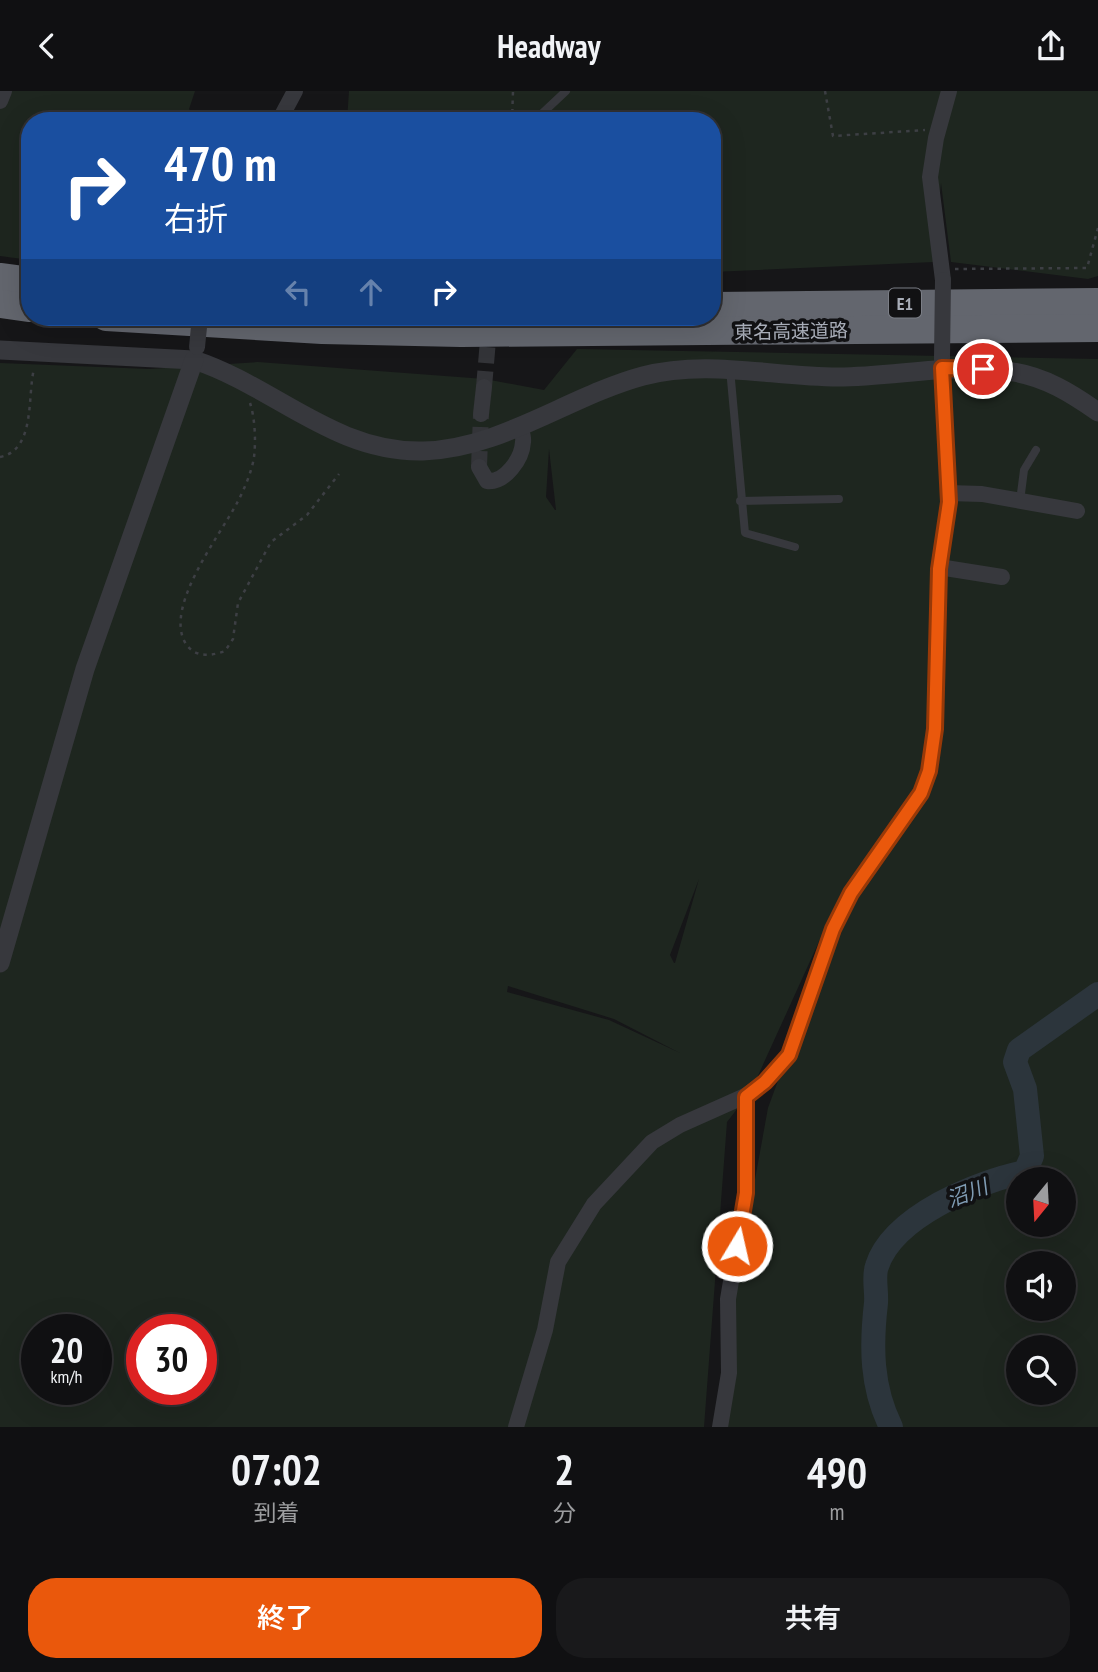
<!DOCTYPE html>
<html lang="ja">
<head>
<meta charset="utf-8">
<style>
  body { margin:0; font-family:"PT Sans Narrow","Noto Sans JP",sans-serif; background:#19191b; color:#f1f3f6; height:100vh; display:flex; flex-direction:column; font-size:26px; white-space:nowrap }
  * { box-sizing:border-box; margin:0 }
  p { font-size:23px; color:#9c9d9f }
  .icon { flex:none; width:38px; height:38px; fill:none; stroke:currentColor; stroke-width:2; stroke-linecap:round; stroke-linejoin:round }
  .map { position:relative; height:1336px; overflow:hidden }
  .side { display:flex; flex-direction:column; background:#101012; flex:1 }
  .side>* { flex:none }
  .banner { position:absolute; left:21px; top:21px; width:700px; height:214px; border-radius:28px; box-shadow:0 7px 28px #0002,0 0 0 2px #303032; background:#1a4fa0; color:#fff; overflow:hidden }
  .needle { width:46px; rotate:198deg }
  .buttons { position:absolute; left:1006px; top:1076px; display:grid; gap:14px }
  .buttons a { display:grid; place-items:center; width:70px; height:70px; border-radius:50%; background:#101012; box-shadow:0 7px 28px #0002,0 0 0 2px #303032; font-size:35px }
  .speed { position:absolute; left:21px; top:1223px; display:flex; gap:14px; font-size:35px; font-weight:700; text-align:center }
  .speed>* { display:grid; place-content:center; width:91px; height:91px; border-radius:50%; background:#101012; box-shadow:0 7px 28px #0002,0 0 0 2px #303032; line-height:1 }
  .speed small { font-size:18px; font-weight:400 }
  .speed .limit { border:10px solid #d22; background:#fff; color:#111 }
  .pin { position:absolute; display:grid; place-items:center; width:60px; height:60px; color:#fff; margin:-30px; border:4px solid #fff; border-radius:50%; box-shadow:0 2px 7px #0007 }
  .me { position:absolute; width:77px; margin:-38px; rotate:9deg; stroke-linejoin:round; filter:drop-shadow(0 0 5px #0008) }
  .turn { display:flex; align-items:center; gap:24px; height:147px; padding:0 28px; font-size:32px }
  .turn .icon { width:91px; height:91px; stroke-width:2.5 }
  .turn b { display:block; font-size:49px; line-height:60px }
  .lanes { display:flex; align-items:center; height:66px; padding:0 28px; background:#0003; justify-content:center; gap:35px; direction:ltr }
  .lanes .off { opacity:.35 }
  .eta { display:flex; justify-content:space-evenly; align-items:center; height:119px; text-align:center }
  .eta b { font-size:42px; font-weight:600; line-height:49px }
  .action { display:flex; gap:14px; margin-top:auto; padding:14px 28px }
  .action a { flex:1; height:80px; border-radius:28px; background:#ea580c; color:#fff; font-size:28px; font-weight:600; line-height:80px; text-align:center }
  .action a+a { background:#19191b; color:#f1f3f6 }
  header { display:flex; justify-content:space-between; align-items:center; height:91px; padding:0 28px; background:#101012; font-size:32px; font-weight:600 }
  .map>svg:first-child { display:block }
  .green { fill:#1e261f; fill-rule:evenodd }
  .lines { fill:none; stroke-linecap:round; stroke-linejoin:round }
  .river { stroke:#2c353c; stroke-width:24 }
  .minor-tunnel { stroke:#333438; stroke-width:16; stroke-dasharray:16 8; stroke-linecap:butt }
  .path { stroke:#3d3f44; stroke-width:2.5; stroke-dasharray:3.5 5; stroke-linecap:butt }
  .service { stroke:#37383d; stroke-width:8 }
  .minor { stroke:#37383d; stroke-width:16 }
  .tertiary { stroke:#37383d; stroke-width:19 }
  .motorway { stroke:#63666e; stroke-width:28 }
  .minor-bridge { stroke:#37383d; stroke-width:16 }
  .route-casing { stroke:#983908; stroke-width:18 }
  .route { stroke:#ea580c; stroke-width:12 }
  .labels { text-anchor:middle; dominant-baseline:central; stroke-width:7; stroke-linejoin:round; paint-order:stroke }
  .shield { fill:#111113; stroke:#7b7e86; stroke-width:2 }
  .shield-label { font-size:18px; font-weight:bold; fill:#a8adb8 }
  .street-label { font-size:19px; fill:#a8adb8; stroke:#111113 }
  .water-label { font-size:21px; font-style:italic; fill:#7f9bb3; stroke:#111113 }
</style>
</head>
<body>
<header><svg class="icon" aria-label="back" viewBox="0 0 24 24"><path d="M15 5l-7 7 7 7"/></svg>Headway<svg class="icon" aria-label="share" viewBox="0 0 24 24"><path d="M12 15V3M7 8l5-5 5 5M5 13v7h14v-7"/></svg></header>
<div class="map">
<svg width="1098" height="1336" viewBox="0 0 1098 1336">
  <rect width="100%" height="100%" fill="#161618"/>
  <!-- green -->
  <g class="green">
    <path d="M4 0H195L189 18 199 30H30V169L0 165V16Z"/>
    <path d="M349 0H1098V185L1088 188 951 171 941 92 934 171 712 181V30H347Z"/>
    <path d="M577 258 1098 268V1336H727L735 1198 768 1017 833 839 827 833 751 1000 727 1031 704 1336H0V272L149 278 258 271 485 288 544 299ZM549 358 556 419H555L546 406ZM699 788 675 872H674L670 864ZM508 895 614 928 680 962 609 929 507 901ZM1018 1088H1064V1134H1018ZM1018 1172H1064V1218H1018ZM37 1239H96V1298H37ZM142 1239H201V1298H142ZM1018 1256H1064V1302H1018Z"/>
  </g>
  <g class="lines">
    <!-- river -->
    <path class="river" d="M891 1336C871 1296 871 1255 876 1212 877 1200 873 1185 877 1175 893 1125 979 1090 1025 1081L1032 1065 1025 998 1015 971 1019 959 1098 903"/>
    <!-- minor-tunnel -->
    <g class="minor-tunnel">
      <path d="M484 296 490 226"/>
      <path d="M479 376 481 323"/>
    </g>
    <!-- path -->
    <g class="path">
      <path d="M825 0 833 45 925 39"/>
      <path d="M512 30 513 0"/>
      <path d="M955 178 1087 177 1098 137"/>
      <path d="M250 312C255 327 256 350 254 366 252 380 244 399 237 412 219 446 163 517 186 553 195 567 212 565 225 560L233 548 238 512 271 451 307 424 339 383"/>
      <path d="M0 366C36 359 27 305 34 278"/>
    </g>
    <!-- service -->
    <g class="service">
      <path d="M534 30 566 0"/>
      <path d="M730 278 745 442 795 456"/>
      <path d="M740 410 839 408"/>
      <path d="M1020 410 1024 379 1036 359"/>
    </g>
    <!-- minor -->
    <g class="minor">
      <path d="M0 10 4 0"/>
      <path d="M279 30 295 0"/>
      <path d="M943 189 930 86 936 47 949 0"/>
      <path d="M481 323 484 296"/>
      <path d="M479 376 487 390C505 392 522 368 523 351 524 346 521 339 520 334"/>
      <path d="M948 402 982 403 1077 420"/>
      <path d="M939 476 1002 486"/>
      <path d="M516 1336 545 1239 558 1171 594 1113 652 1051 680 1034 745 1005 765 991 789 964 833 838 851 802 921 702 929 679 935 638 939 478 949 411 942 267"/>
      <path d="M720 1336 729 1282 728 1208 746 1102 745 1005"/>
    </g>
    <!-- tertiary -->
    <g class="tertiary">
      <path d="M0 259 194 269C274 295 334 362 423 360 501 358 569 305 643 285 707 268 773 286 838 286 897 286 954 271 1013 281 1045 286 1071 302 1098 321"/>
      <path d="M0 872 85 578 194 269"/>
    </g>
    <!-- motorway -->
    <g class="motorway">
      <path d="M0 186 30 190"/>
      <path d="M0 213 30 217"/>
      <path d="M712 215 1098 211"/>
      <path d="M106 226 322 239 461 242 1098 237"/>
    </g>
    <!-- minor-bridge -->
    <g class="minor-bridge">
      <path d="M197 256 200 226"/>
      <path d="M942 267 943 189"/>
    </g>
  </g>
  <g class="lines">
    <defs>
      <path id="route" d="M737 1155 746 1102V1006L765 991 789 964 833 838 851 802 921 702 929 680 935 638 939 478 949 411 942 277 983 278"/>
    </defs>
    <!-- route casing -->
    <use href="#route" class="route-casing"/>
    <!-- route -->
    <use href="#route" class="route"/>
  </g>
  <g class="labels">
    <!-- shield labels -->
    <rect class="shield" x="889" y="197.5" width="32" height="29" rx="5"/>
    <g class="shield-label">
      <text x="905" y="212">E1</text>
    </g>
    <!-- street labels -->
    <g class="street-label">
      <text transform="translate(791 240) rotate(-1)">東名高速道路</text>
    </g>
    <!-- water labels -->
    <g class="water-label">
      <text transform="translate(967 1102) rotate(-21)">沼川</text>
    </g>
  </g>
</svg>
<div class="buttons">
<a><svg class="needle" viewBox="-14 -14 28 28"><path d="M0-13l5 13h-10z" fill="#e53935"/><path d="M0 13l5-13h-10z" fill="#9c9d9f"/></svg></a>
<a><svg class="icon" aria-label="sound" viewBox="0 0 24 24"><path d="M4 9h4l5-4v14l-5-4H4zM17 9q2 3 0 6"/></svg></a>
<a><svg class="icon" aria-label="search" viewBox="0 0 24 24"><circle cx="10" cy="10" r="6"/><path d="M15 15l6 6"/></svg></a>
</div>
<div class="speed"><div>20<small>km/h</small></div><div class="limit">30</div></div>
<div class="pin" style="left:983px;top:278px;background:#d93025"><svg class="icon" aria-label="arrive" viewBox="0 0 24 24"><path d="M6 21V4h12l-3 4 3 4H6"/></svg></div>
<svg class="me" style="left:737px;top:1155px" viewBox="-20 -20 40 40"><circle r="17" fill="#ea580c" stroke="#fff" stroke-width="3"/><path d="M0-11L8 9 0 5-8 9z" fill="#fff"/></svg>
<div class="banner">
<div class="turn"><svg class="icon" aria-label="right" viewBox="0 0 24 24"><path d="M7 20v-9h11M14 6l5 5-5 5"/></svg><div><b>470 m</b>右折</div></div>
<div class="lanes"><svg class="icon off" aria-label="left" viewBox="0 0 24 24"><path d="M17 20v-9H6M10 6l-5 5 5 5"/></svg><svg class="icon off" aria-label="ahead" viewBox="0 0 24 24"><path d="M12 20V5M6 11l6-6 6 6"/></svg><svg class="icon" aria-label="right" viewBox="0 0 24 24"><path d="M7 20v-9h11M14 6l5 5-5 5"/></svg></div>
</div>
</div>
<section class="side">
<div class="eta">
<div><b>07:02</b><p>到着</p></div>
<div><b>2</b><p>分</p></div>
<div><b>490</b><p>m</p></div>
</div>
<div class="action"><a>終了</a><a>共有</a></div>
</section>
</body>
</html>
